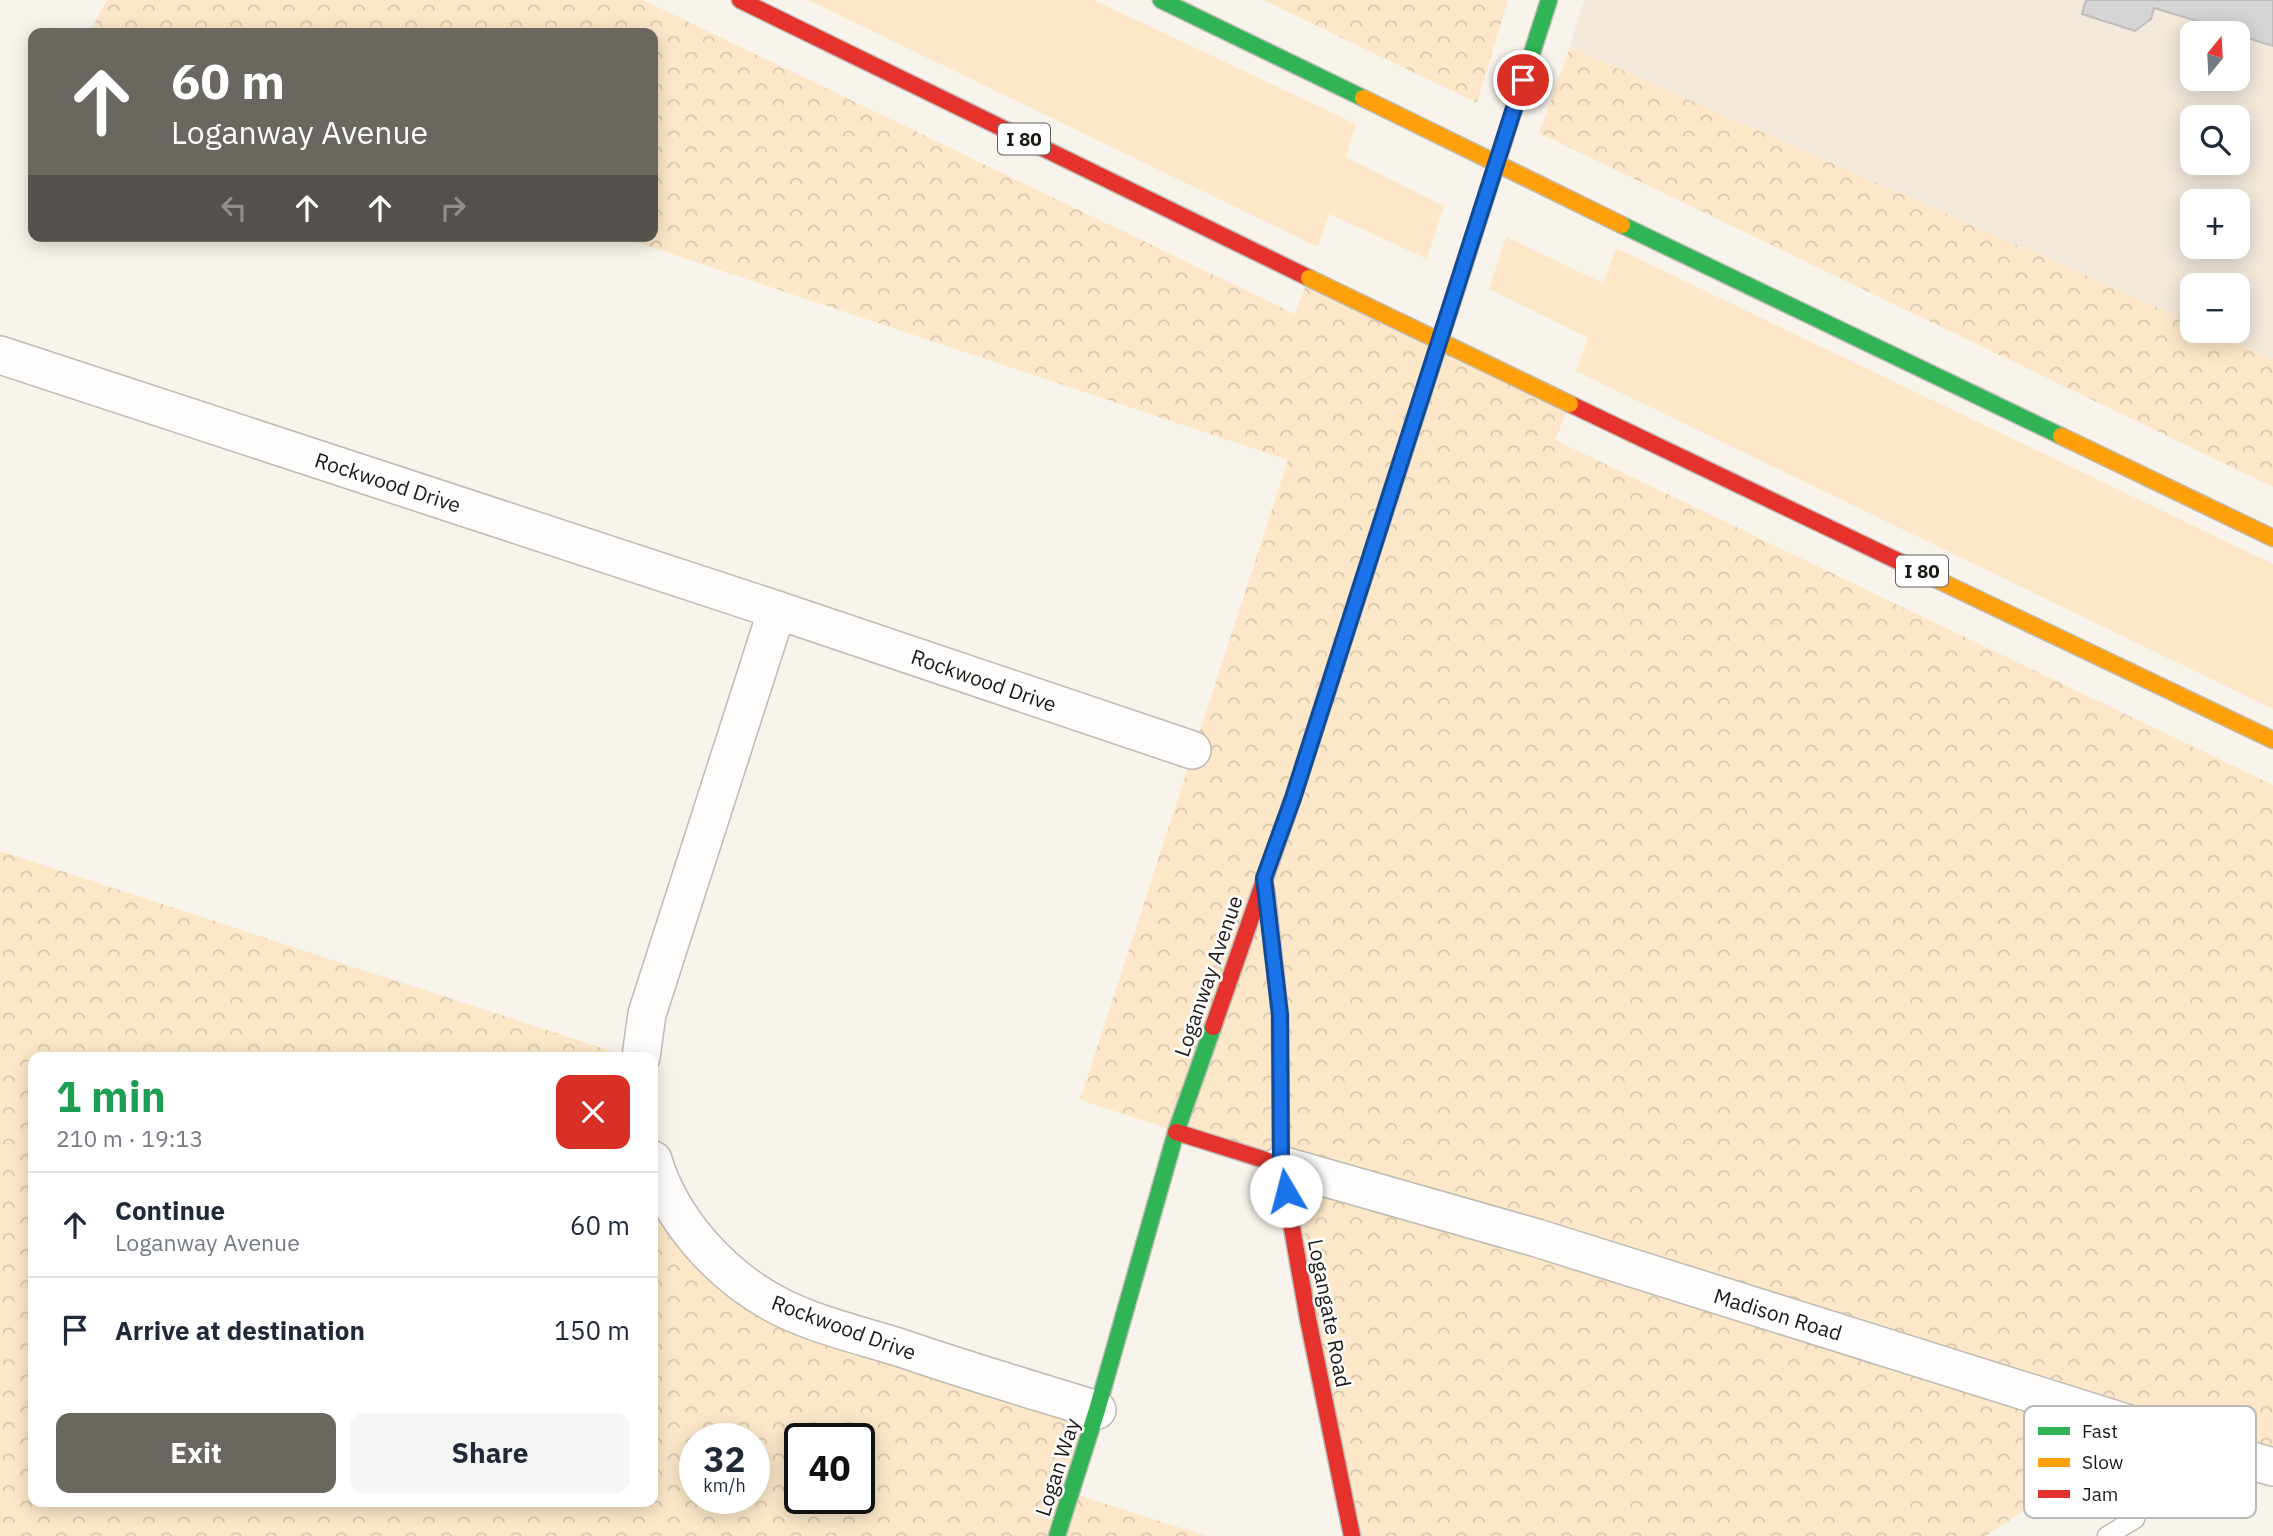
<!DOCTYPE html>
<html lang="en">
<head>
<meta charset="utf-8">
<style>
  body { margin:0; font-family:"IBM Plex Sans",sans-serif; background:#f6f6f7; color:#1f2937; height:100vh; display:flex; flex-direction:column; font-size:26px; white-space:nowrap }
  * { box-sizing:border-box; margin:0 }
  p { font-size:23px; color:#747a83 }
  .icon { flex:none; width:38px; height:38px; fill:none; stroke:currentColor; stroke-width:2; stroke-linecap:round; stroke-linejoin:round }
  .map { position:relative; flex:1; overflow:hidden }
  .panel { position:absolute; left:28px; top:1052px; width:630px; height:455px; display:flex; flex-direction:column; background:#fff; border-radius:14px; box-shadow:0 4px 18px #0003 }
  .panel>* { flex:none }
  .banner { position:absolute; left:28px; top:28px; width:630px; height:214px; border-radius:14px; box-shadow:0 4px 18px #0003; background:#6a6660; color:#fff; overflow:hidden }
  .needle { width:46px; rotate:18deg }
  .controls { position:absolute; left:2180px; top:21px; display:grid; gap:14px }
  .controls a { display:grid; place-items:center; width:70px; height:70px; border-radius:14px; background:#fff; box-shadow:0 4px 18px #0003; font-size:35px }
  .speed { position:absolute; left:679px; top:1423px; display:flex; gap:14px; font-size:35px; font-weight:700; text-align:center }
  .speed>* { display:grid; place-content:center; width:91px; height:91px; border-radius:50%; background:#fff; box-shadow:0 4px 18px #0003; line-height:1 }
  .speed small { font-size:18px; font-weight:400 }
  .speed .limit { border:4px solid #111; border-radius:10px; background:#fff; color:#111 }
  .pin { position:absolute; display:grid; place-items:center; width:60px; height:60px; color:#fff; margin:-30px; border:4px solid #fff; border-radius:50%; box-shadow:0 2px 7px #0007 }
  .me { position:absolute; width:77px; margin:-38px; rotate:352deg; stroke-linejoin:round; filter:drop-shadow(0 0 5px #0008) }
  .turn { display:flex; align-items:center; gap:24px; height:147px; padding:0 28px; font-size:32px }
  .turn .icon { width:91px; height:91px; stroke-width:2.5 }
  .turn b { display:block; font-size:49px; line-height:60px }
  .lanes { display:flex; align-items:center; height:66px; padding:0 28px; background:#0003; justify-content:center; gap:35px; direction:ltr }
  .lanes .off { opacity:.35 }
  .round { display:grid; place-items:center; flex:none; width:74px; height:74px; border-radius:14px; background:#f6f6f7 }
  .head { display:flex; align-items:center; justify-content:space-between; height:119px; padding:0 28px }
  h1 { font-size:42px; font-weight:800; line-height:52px; color:#1e9e55 }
  .action { display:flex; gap:14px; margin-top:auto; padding:14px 28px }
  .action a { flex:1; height:80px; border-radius:14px; background:#6a6660; color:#fff; font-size:28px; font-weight:800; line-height:80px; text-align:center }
  .action a+a { background:#f6f6f7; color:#1f2937 }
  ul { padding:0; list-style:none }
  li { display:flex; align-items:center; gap:21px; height:105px; padding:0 28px; border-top:2px solid #e0e1e3 }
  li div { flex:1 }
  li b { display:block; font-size:26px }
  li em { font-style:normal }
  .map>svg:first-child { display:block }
  .built { fill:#f2e9da; fill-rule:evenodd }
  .green { fill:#fce8c9 }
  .forest { fill:url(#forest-crowns); fill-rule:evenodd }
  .building { fill:#d6d5d4; stroke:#bebcbc; stroke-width:2 }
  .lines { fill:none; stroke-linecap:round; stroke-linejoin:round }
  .lane-casing { stroke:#bebab4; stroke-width:21 }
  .street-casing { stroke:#bebab4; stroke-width:40 }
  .fast-casing { stroke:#bebab4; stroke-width:19 }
  .slow-casing { stroke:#bebab4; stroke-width:19 }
  .jam-casing { stroke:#bebab4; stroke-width:19 }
  .lane { stroke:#fefdfc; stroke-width:18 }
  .street { stroke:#fefdfc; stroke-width:37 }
  .fast { stroke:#30b455; stroke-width:16 }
  .slow { stroke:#ff9f0a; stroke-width:16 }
  .jam { stroke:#e5322d; stroke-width:16 }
  .slow-bridge-casing { stroke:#bebab4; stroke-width:19; stroke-linecap:butt }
  .slow-bridge { stroke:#ff9f0a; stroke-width:16 }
  .route-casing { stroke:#114b97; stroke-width:18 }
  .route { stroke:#1a73e8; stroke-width:12 }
  .labels { text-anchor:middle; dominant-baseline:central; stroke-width:5; stroke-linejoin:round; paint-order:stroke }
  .shield { fill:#fff; stroke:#615e5a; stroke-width:2 }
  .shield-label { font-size:19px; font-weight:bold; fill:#1d1914 }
  .street-label { font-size:21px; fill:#1d1914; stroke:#fff }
  .key { fill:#fff; stroke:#bbbab8; stroke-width:2 }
  .key-label { font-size:19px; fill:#1d1914 }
</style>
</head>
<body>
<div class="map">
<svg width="2273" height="1536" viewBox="0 0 2273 1536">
  <defs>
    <pattern id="forest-crowns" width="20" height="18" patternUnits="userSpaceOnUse" patternTransform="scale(1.75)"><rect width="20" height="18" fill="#fce8c9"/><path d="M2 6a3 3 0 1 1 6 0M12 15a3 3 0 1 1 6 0" fill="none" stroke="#d8c6ac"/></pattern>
  </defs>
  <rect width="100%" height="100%" fill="#f8f4ec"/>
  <!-- built -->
  <path class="built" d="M1584 0H2273V359L2210 331H2238V285H2193V323L1570 47ZM2193 33H2238V79H2193ZM2193 117H2238V163H2193ZM2193 201H2238V247H2193Z"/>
  <!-- green -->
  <g class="green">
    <path d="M808 0H1094L1356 124 1346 157 1444 206 1427 259 1329 214 1318 247Z"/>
    <path d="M1506 237 1603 283 1616 248 2273 564V709L1576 371 1588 338 1489 289Z"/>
  </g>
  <!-- forest -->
  <g class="forest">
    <path d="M107 0H643L1295 314 1309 278 1570 404 1555 440 2273 785V1467L2145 1429 1986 1536H1352L1281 1165 1080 1100 1288 460 618 236H653V33H89Z"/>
    <path d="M1263 0H1508L1477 103Z"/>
    <path d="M1570 47 2193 323V331H2210L2273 359V487L1539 133Z"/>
    <path d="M0 851 629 1057H33V1502H653V1160L752 1290 1097 1410 1071 1493 1207 1536H0ZM695 1438H754V1498H695ZM800 1438H859V1498H800Z"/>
  </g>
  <!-- building -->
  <path class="building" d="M2086 0H2273V46L2238 35V33L2154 8 2151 19 2135 31 2082 14Z"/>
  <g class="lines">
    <defs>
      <path id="lane" d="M2107 1536 2135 1519"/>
      <g id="street">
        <path d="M0 355 777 610 1192 750"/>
        <path d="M641 1057 647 1014 777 610"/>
        <path d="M653 1160C671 1220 719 1273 773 1303 813 1325 861 1335 904 1349 968 1371 1033 1390 1097 1410"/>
        <path d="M1281 1165 1537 1238 2145 1429 2273 1467"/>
      </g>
      <g id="fast">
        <path d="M1161 0 1363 98"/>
        <path d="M1622 225 2061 436"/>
        <path d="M1390 496 1549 0"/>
        <path d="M1057 1536 1097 1410 1176 1132 1213 1027"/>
      </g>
      <g id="slow">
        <path d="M2061 436 2273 538"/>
        <path d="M1898 561 2273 740"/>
      </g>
      <g id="jam">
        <path d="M740 0 1309 278"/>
        <path d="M1570 404 1898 561"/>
        <path d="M1266 888 1280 1015 1281 1165"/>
        <path d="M1213 1027 1293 798 1390 496"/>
        <path d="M1176 1132 1281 1165 1308 1319 1352 1536"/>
      </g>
    </defs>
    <!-- lane casing -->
    <use href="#lane" class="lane-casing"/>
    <!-- street casing -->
    <use href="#street" class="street-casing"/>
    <!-- fast casing -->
    <use href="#fast" class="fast-casing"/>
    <!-- slow casing -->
    <use href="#slow" class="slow-casing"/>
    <!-- jam casing -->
    <use href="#jam" class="jam-casing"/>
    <!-- lane -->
    <use href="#lane" class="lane"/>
    <!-- street -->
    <use href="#street" class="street"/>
    <!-- fast -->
    <use href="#fast" class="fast"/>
    <!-- slow -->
    <use href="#slow" class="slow"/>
    <!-- jam -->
    <use href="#jam" class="jam"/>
    <defs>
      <g id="slow-bridge">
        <path d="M1363 98 1622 225"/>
        <path d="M1309 278 1570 404"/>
      </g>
    </defs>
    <!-- slow-bridge casing -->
    <use href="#slow-bridge" class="slow-bridge-casing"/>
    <!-- slow-bridge -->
    <use href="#slow-bridge" class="slow-bridge"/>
  </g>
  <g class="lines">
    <defs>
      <path id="route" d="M1286 1191 1281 1165 1280 1015 1264 878 1293 798 1523 80"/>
    </defs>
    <!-- route casing -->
    <use href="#route" class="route-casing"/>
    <!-- route -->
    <use href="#route" class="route"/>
  </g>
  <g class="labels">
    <!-- shield labels -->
    <g class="shield">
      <rect x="998" y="123.5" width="52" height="31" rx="5"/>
      <rect x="1896" y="555.5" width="52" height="31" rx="5"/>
    </g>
    <g class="shield-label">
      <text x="1024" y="139">I 80</text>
      <text x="1922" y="571">I 80</text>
    </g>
    <!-- street labels -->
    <g class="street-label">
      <text transform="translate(388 482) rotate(18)">Rockwood Drive</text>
      <text transform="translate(984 680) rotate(19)">Rockwood Drive</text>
      <text transform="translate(1208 976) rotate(-71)">Loganway Avenue</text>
      <text transform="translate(1330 1313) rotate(79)">Logangate Road</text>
      <text transform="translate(1778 1314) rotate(17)">Madison Road</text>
      <text transform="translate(844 1327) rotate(20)">Rockwood Drive</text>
      <text transform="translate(1057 1467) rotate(-72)">Logan Way</text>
    </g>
  </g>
  <!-- legend -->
  <rect x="2024" y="1406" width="232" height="112" rx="10" class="key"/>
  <rect x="2038" y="1427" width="32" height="8" fill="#30b455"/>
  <rect x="2038" y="1458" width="32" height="9" fill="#ff9f0a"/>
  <rect x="2038" y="1490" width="32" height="8" fill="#e5322d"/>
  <g class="key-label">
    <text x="2082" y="1438">Fast</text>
    <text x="2082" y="1469">Slow</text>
    <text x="2082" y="1501">Jam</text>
  </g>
</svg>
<div class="controls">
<a><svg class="needle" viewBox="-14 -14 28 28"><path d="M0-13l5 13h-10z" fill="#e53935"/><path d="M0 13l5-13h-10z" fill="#747a83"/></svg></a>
<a><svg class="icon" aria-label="search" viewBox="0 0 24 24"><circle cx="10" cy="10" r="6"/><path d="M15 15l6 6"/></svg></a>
<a>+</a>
<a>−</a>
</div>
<div class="speed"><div>32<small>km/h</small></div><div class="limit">40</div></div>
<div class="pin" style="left:1523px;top:80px;background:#d93025"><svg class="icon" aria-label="arrive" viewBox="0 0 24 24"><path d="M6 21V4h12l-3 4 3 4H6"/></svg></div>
<svg class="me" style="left:1286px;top:1191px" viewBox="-20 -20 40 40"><circle r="19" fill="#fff"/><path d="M0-13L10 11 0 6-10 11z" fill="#1a73e8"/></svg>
<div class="banner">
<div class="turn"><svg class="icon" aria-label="ahead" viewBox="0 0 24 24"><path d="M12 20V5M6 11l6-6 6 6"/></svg><div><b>60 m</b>Loganway Avenue</div></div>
<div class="lanes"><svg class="icon off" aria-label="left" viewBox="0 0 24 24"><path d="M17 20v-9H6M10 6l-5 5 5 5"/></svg><svg class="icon" aria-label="ahead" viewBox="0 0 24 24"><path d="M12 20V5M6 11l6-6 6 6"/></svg><svg class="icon" aria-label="ahead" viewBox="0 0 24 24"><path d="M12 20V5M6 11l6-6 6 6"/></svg><svg class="icon off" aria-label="right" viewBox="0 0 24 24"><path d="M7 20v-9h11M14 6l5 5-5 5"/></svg></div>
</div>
<section class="panel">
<div class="head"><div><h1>1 min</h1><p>210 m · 19:13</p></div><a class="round" style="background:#d93025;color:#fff"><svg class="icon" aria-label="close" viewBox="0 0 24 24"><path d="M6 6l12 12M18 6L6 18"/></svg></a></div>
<ul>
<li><svg class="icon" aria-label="ahead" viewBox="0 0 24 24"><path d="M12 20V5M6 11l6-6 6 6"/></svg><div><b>Continue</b><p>Loganway Avenue</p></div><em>60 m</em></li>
<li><svg class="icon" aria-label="arrive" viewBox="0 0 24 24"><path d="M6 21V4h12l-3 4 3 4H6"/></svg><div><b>Arrive at destination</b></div><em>150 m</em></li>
</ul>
<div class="action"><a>Exit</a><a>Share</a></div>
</section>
</div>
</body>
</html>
